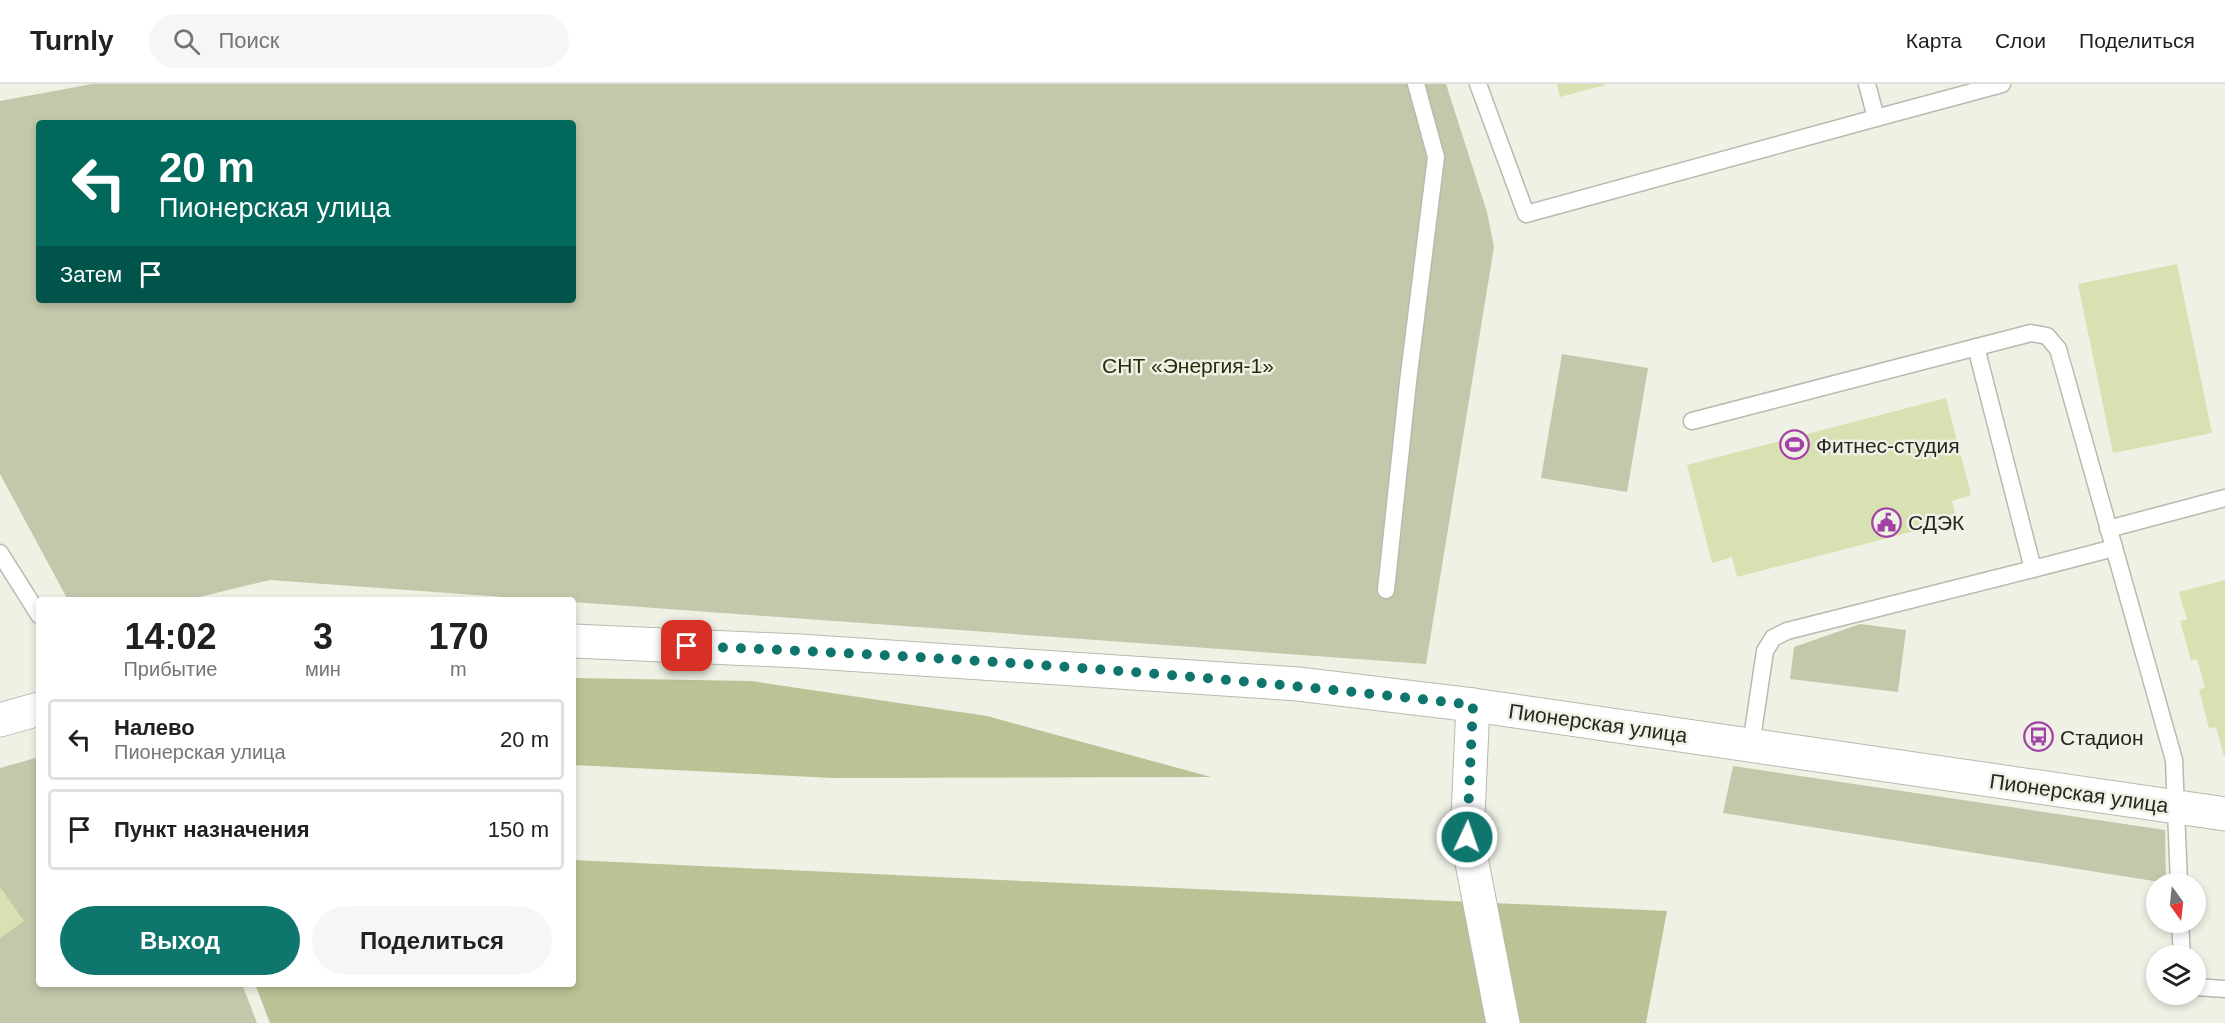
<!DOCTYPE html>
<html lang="ru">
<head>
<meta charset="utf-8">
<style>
  body { margin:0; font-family:Arial,sans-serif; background:#f6f6f6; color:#202124; height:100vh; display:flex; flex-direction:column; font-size:22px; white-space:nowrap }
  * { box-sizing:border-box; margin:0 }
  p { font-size:20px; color:#757577 }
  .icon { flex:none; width:33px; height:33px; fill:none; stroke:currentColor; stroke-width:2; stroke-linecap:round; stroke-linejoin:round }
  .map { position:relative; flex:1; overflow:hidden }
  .drawer { position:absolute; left:36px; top:513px; width:540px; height:390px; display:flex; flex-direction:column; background:#fff; border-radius:6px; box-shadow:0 3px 9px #0003 }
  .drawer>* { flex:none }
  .banner { position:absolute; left:36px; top:36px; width:540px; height:183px; border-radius:6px; box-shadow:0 3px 9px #0003; background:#00695c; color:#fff; overflow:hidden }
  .needle { width:39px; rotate:165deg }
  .fabs { position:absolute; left:2146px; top:789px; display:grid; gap:12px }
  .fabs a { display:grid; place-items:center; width:60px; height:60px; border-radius:50%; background:#fff; box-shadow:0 3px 9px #0003; font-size:30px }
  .pin { position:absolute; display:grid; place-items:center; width:51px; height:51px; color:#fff; margin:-26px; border-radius:12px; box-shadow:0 3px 9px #0006 }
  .me { position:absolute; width:66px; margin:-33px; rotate:3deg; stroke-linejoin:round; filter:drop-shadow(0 0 4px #0008) }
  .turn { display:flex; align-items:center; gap:21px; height:126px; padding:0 24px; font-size:27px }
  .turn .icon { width:78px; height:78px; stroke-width:2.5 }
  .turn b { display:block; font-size:42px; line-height:51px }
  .then { display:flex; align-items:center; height:57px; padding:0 24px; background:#0003; gap:12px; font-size:22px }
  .eta { display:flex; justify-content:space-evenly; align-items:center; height:102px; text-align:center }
  .eta b { font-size:36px; font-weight:700; line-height:42px }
  .primary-button { display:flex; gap:12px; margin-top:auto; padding:12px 24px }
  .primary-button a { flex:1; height:69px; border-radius:36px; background:#0f766e; color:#fff; font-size:24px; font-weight:700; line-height:69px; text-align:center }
  .primary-button a+a { background:#f6f6f6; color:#202124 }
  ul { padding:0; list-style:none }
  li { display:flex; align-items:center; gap:18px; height:81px; margin:0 12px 9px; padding:0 12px; border:3px solid #e0e0e0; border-radius:6px }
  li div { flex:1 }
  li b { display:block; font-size:22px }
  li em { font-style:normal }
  header { display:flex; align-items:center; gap:36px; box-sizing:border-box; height:84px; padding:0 30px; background:#fff; border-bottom:2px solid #e0e0e0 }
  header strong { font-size:28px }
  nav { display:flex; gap:33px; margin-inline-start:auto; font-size:21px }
  .search { width:420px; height:54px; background:#f6f6f6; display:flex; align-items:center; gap:15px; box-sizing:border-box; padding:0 21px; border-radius:33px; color:#757577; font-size:22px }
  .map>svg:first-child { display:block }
  .green { fill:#c2c9ab; fill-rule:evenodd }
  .forest { fill:#bac395 }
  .building { fill:#d7e1b1 }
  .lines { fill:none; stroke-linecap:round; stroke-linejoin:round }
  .lane-casing { stroke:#b7baad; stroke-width:19 }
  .secondary-casing { stroke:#b7baad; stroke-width:35 }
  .lane { stroke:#fff; stroke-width:16 }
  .secondary { stroke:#fff; stroke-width:33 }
  .route { stroke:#0f766e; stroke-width:10; stroke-dasharray:0 18 }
  .labels { text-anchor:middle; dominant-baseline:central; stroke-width:5; stroke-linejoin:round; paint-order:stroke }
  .park-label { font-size:21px; fill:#282d08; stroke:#eef1e4 }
  .poi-label { font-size:21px; fill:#252621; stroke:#eef1e4; text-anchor:start }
  .street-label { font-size:21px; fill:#252621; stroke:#eef1e4 }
</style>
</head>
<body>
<header>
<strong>Turnly</strong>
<div class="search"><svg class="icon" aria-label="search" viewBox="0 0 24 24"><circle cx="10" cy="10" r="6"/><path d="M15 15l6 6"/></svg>Поиск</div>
<nav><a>Карта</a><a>Слои</a><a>Поделиться</a></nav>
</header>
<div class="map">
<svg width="2225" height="939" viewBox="0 0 2225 939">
  <rect width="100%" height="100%" fill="#eef1e4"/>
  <!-- green -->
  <g class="green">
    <path d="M92 0H1446L1487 128 1494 163 1426 580 270 496 187 516H68L0 390V17ZM39 39H573V216H39Z"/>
    <path d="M1562 270 1648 284 1627 408 1541 394Z"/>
    <path d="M1860 540 1906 546 1898 608 1790 595 1794 563Z"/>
    <path d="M39 673V900H242L257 939H0V684Z"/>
    <path d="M1733 682 2165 746 2166 799 1723 729Z"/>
  </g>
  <!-- forest -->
  <g class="forest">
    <path d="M573 594 751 597 987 632 1211 693 833 694 573 681Z"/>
    <path d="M573 776 1667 827 1646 939H270L255 900H573Z"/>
  </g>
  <!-- building -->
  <g class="building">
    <path d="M1557 0H1605V1L1560 13Z"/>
    <path d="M2177 180 2212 349 2113 369 2078 200Z"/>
    <path d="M1946 314 1971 411 1952 417 1957 436 1737 493 1732 473 1712 479 1687 381Z"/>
    <path d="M2225 496V672H2224L2216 643 2209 644 2199 606 2205 603 2197 575 2191 576 2180 537 2187 536 2179 508Z"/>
    <path d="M0 803 24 837 0 854Z"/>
  </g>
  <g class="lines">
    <defs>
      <g id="lane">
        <path d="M1478 0 1526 130 1876 34"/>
        <path d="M1867 0 1876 34 2002 0"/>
        <path d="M1976 263 2033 485 2114 464"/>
        <path d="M1692 337 2031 249 2047 252 2058 265 2174 676 2179 800"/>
        <path d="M2108 445 2225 414"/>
        <path d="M0 469 39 531"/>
        <path d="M1386 506 1408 298 1436 73 1416 0"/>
        <path d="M1751 661 1765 567 1773 554 1787 547 2033 485"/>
        <path d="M2180 838 2182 872"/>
        <path d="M2196 903 2225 905"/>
      </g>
      <g id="secondary">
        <path d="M573 557 800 567 1298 600 1473 621 2225 730"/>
        <path d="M1473 621 1467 753 1503 939"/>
        <path d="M0 636 39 625"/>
      </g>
    </defs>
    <!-- lane casing -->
    <use href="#lane" class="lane-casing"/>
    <!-- secondary casing -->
    <use href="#secondary" class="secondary-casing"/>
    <!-- lane -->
    <use href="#lane" class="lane"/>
    <!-- secondary -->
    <use href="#secondary" class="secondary"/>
  </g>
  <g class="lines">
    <!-- route -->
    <path class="route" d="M687 562C948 572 1213 591 1473 621L1467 753"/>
  </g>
  <!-- icons -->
  <defs>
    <symbol id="stadium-ring" viewBox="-11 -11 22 22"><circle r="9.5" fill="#eef1e4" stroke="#a441a7" stroke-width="1.5"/><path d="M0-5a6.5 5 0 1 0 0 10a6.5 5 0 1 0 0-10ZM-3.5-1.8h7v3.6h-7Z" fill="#a441a7"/></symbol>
    <symbol id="civic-ring" viewBox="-11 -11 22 22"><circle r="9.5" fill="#eef1e4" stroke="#a441a7" stroke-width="1.5"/><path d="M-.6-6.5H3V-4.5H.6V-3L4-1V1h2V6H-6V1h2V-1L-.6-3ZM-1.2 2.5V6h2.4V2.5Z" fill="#a441a7"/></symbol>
    <symbol id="bus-ring" viewBox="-11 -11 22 22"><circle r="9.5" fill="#eef1e4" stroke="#a441a7" stroke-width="1.5"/><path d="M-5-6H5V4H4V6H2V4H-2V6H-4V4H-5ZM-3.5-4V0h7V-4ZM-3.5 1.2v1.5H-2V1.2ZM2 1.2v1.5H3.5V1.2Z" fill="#a441a7"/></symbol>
  </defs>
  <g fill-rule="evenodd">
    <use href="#stadium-ring" x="1778" y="344" width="33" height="33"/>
    <use href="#civic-ring" x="1870" y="422" width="33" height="33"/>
    <use href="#bus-ring" x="2022" y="636" width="33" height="33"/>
  </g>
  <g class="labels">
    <!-- park labels -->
    <g class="park-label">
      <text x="1188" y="281">СНТ «Энергия-1»</text>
    </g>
    <!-- poi labels -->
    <g class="poi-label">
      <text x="1816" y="361">Фитнес-студия</text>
      <text x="1908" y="438">СДЭК</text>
      <text x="2060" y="653">Стадион</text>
    </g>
    <!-- street labels -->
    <g class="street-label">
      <text transform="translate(1598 639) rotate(8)">Пионерская улица</text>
      <text transform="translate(2079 709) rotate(8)">Пионерская улица</text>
    </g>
  </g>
</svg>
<div class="fabs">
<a><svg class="needle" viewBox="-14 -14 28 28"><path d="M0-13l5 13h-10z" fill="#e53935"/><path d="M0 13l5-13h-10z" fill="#757577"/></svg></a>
<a><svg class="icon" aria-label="layers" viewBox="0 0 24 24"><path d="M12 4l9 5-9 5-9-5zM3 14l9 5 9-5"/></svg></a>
</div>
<div class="pin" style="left:687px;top:562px;background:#d93025"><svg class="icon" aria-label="arrive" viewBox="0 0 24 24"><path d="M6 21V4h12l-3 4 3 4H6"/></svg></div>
<svg class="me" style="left:1467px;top:753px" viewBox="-20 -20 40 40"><circle r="17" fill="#0f766e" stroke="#fff" stroke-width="3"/><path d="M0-11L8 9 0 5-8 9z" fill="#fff"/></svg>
<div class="banner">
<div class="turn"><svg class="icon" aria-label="left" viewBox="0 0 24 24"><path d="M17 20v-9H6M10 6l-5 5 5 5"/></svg><div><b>20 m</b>Пионерская улица</div></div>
<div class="then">Затем<svg class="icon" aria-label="arrive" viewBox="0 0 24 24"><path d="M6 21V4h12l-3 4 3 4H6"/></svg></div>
</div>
<section class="drawer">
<div class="eta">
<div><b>14:02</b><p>Прибытие</p></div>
<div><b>3</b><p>мин</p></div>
<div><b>170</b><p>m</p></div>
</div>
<ul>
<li><svg class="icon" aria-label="left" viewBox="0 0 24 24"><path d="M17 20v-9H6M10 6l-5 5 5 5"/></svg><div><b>Налево</b><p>Пионерская улица</p></div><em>20 m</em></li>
<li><svg class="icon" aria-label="arrive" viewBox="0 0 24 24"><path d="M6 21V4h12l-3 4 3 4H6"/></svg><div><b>Пункт назначения</b></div><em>150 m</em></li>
</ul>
<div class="primary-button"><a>Выход</a><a>Поделиться</a></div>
</section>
</div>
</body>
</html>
